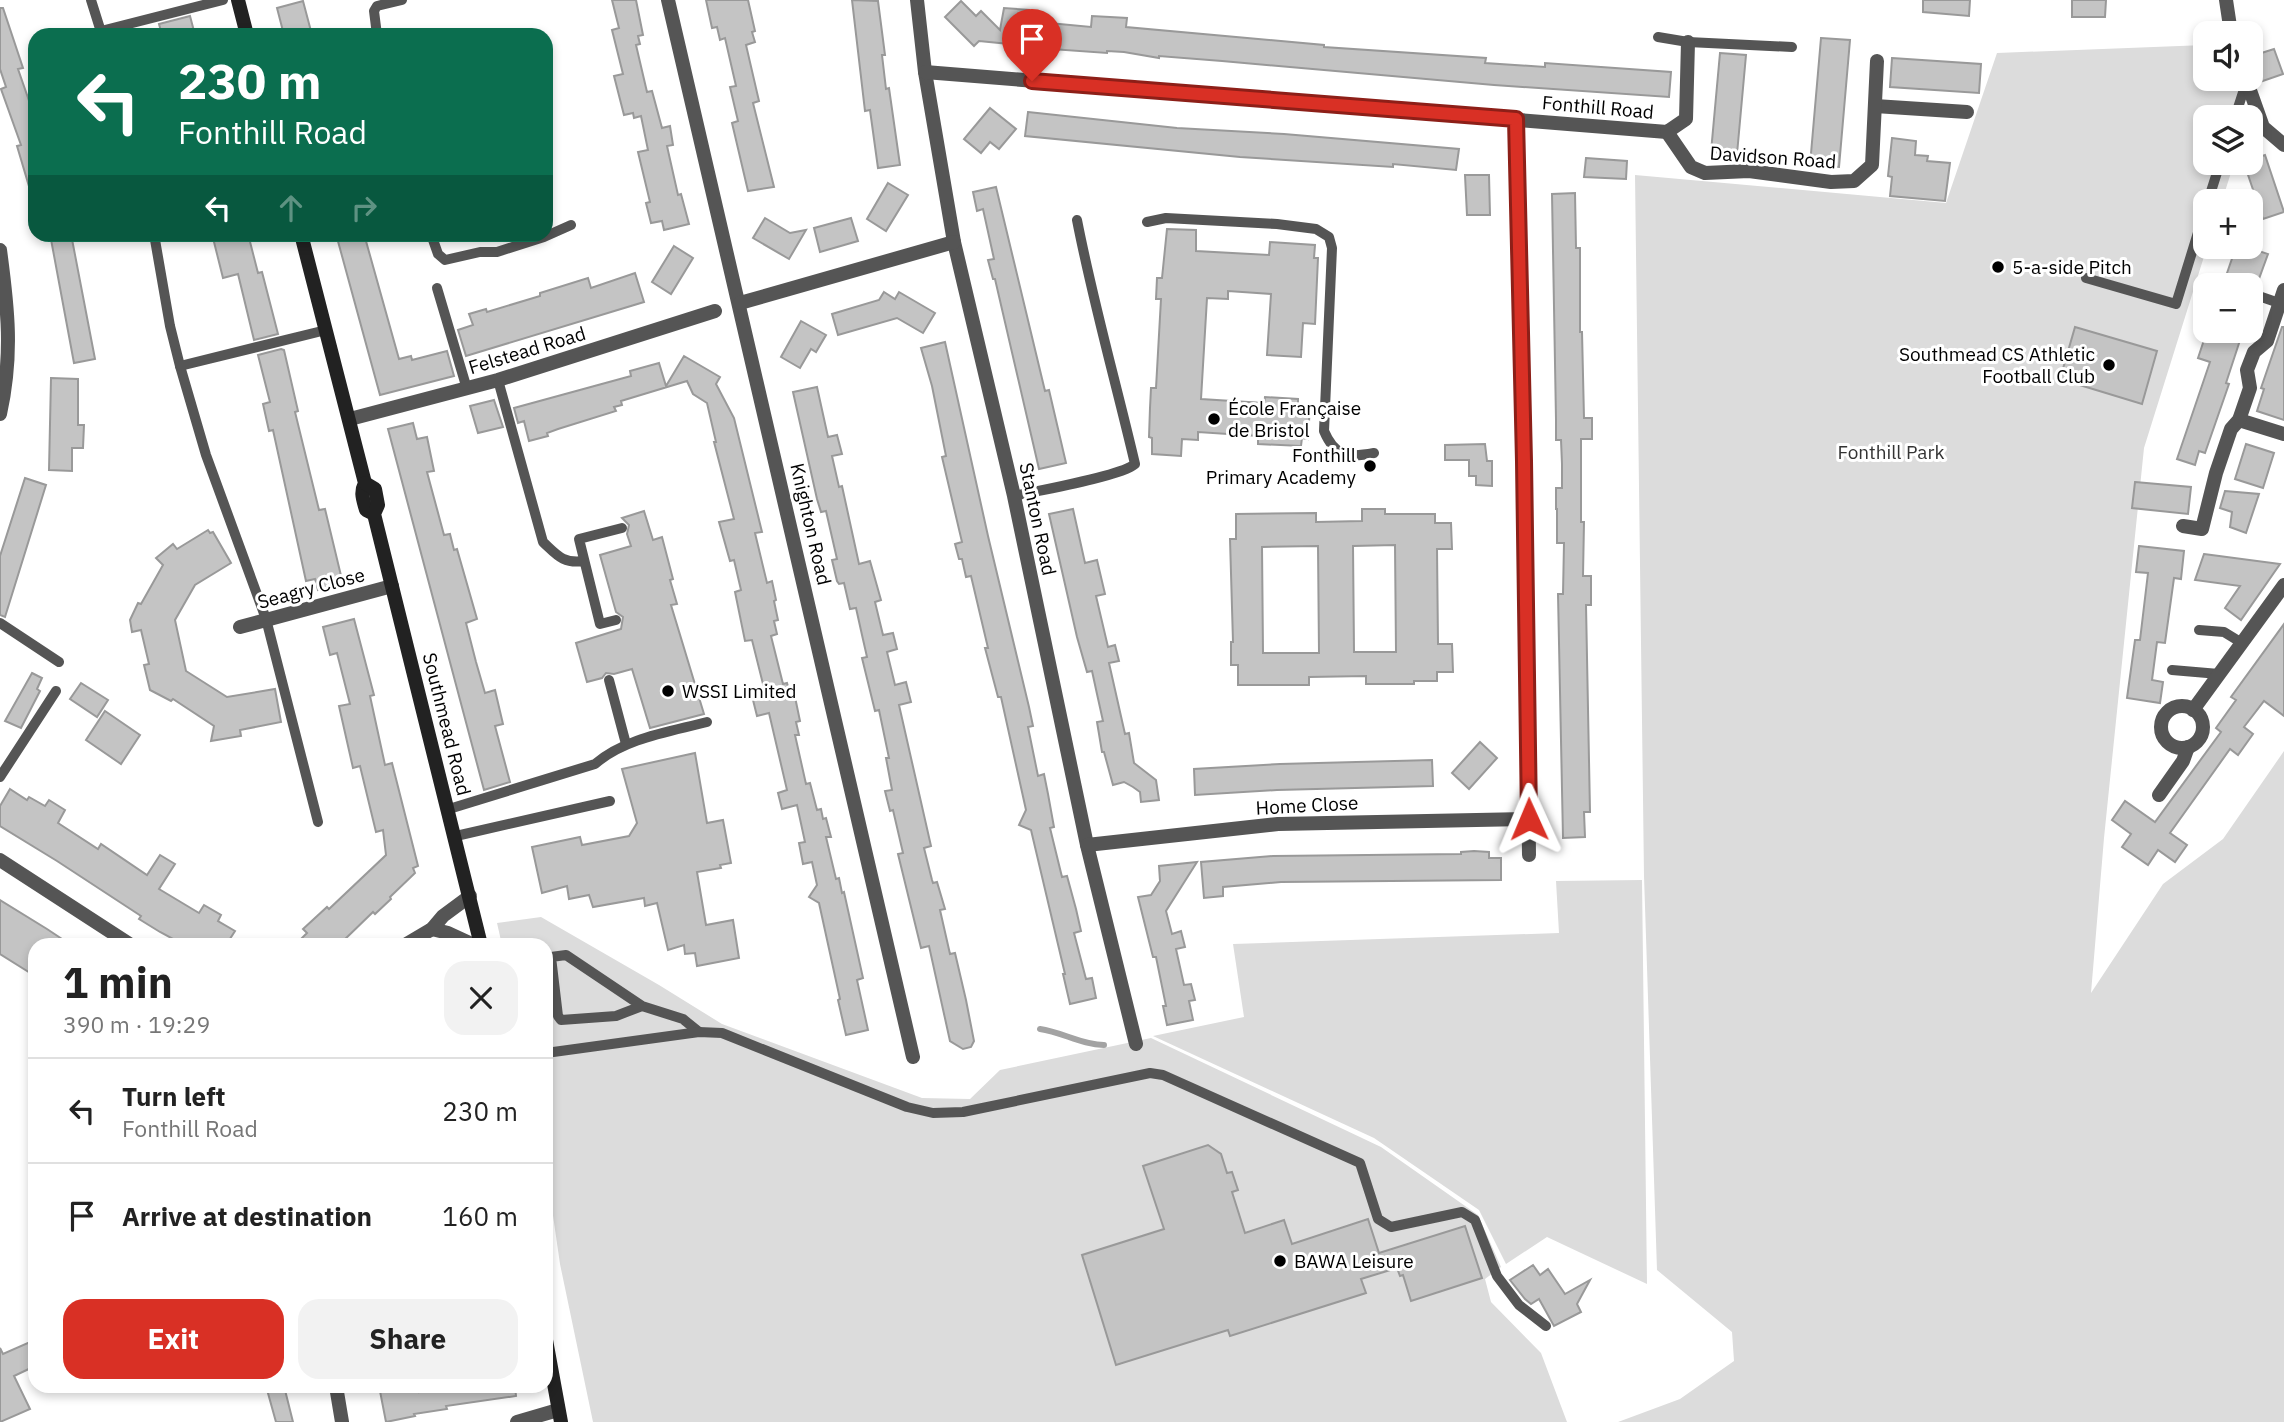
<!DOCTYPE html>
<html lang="en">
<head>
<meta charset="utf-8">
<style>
  body { margin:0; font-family:"IBM Plex Sans",sans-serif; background:#f2f2f2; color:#222; height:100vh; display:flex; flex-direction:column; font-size:26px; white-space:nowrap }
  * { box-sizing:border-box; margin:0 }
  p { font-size:23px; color:#767676 }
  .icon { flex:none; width:38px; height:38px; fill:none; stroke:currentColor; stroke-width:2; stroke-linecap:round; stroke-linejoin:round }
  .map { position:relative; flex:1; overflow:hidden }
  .sheet { position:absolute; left:28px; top:938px; width:525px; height:455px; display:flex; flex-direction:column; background:#fff; border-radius:21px; box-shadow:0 4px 10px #0003 }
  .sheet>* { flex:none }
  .hud { position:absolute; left:28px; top:28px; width:525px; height:214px; border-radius:21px; box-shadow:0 4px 10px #0003; background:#0b6e4f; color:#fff; overflow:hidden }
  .controls { position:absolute; left:2193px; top:21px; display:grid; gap:14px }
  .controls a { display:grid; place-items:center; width:70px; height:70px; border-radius:14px; background:#fff; box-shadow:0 4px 10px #0003; font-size:35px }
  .pin { position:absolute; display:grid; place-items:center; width:60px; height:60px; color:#fff; margin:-72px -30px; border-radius:50% 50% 50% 0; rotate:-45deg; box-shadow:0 0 7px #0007 }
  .pin .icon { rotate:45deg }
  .me { position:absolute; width:77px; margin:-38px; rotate:359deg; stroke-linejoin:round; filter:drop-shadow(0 0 5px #0008) }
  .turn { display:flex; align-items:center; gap:24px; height:147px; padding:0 35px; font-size:32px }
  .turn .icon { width:91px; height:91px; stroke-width:2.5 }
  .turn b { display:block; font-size:49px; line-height:60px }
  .lanes { display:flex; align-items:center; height:66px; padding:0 35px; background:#0003; justify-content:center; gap:35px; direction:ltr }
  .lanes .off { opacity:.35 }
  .round { display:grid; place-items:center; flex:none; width:74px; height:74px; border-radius:21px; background:#f2f2f2 }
  .summary { display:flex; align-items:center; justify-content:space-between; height:119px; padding:0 35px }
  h1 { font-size:42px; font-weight:700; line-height:52px }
  .action { display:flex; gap:14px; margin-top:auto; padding:14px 35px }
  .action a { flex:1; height:80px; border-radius:21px; background:#d93025; color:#fff; font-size:28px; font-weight:700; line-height:80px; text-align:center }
  .action a+a { background:#f2f2f2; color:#222 }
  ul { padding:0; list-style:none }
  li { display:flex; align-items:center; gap:21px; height:105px; padding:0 35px; border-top:2px solid #e0e0e0 }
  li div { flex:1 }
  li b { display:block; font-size:26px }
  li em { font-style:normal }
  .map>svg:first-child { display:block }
  .green { fill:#dcdcdc }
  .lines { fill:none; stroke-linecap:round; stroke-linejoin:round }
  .stream { stroke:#a3a3a3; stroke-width:6 }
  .building { fill:#c4c4c4; stroke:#999; stroke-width:2; fill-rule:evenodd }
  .service { stroke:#555; stroke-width:10 }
  .minor { stroke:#555; stroke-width:14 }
  .secondary { stroke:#222; stroke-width:14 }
  .route-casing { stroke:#8d1f18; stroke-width:18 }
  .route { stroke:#d93025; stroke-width:12 }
  .poi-dot { fill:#000; stroke:#fff; stroke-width:2.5 }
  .labels { text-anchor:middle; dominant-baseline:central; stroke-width:6; stroke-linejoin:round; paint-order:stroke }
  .street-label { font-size:19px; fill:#000; stroke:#fff }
  .poi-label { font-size:19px; fill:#000; stroke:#fff; text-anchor:start }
  .park-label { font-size:19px; fill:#333; stroke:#fff }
</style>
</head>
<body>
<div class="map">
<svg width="2284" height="1422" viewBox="0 0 2284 1422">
  <rect width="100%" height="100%" fill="#fff"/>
  <!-- green -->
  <g class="green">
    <path d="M2205 45V79H2233L2248 117H2205V163H2234L2222 201H2205V247H2207L2144 448 2104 838 2091 993 2163 884 2223 839 2284 751V1422H1618L1680 1399 1734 1361 1732 1332 1657 1270 1644 876 1635 175 1946 203 1997 53Z"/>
    <path d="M1642 880 1647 1284 1547 1237 1506 1264 1479 1210 1374 1138 1153 1036 1244 1017 1233 944 1559 933 1556 881Z"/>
    <path d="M541 917 659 985 722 1024 922 1098 970 1099 1000 1070 1151 1038 1381 1147 1478 1215 1501 1267 1485 1279 1491 1302 1541 1353 1567 1422H593L560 1264 546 1167V945H502L497 923Z"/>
  </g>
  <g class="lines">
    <!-- stream -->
    <path class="stream" d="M1040 1029C1062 1032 1082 1045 1104 1045"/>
  </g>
  <!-- building -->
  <g class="building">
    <path d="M612 0H636L643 35 638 36 640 44 636 45 647 92 652 91 662 128 670 126 673 145 667 146 678 195 681 194 689 224 664 230 662 221 651 223 646 203 650 202 638 152 648 150 641 116 634 118 633 113 624 115 614 76 623 74 612 30 619 28Z"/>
    <path d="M706 0H748L755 31 752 32 755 42 746 45 759 101 753 103 774 187 748 191 732 123 738 121 730 87 736 86 725 38 720 40 717 27 712 28Z"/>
    <path d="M852 0 878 1 885 55H882L886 89 889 88 900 165 878 168 870 110 865 111Z"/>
    <path d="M1923 0H1970L1969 16 1923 12Z"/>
    <path d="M2072 0H2106L2105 17H2072Z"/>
    <path d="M303 1 312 35H284L277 8Z"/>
    <path d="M961 1 976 16 981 11 1000 30 1004 8 1029 10 1028 21 1091 27 1092 16 1110 17 1127 18 1126 27 1324 45V47L1486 58 1485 63 1545 67V63L1671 72 1669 97 1494 85 1222 61 1159 56V58L1124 52 1107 51V53L1009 46V44L979 41 974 46 945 17Z"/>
    <path d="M0 8H3L23 68 18 69 35 118V192L31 193 17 146 21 145 1 89 6 87 0 69Z"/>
    <path d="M190 16 195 35H162L159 24Z"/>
    <path d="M1821 38 1850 40 1839 167 1810 165Z"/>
    <path d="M2274 49 2283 74 2260 82 2252 56Z"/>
    <path d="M1720 53 1746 55 1737 154 1711 152Z"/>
    <path d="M1892 58 1981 64 1979 93 1890 87Z"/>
    <path d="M990 108 1016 129 999 149 990 142 981 153 964 139Z"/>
    <path d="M1028 112 1177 128 1284 134 1459 149 1456 170 1393 164V167L1240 157 1025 136Z"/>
    <path d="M1892 138 1916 141 1915 155 1928 156 1927 161 1950 163 1945 201 1890 196 1892 177 1888 176Z"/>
    <path d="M2265 155 2284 212 2263 219 2244 163H2250V160Z"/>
    <path d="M1586 158 1627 161 1626 179 1584 177Z"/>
    <path d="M1465 175H1489L1490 215H1467Z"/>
    <path d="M888 183 908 195 886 231 867 219Z"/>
    <path d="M996 187 1045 391 1049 390 1066 463 1039 469 995 279H993L988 260 994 259 983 209 977 211 973 192Z"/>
    <path d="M1575 193 1576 248H1580V332H1582L1584 418H1592V439H1581V522H1584L1583 576H1591V605H1586L1590 812H1584L1585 837 1563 838 1558 594H1563L1564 543H1557V509H1556V488H1562V464L1561 440H1556V419L1552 194Z"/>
    <path d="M765 218 790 233 806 230 789 259 753 238Z"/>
    <path d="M851 218 858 241 820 252 814 228Z"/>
    <path d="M1167 229 1196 230V251L1269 255 1270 242 1315 245 1314 258H1318L1315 324 1303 323 1301 357 1267 355 1271 294 1228 291V299L1207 298 1201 399 1264 403 1265 397 1298 399V405H1310L1308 439 1302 438 1301 446 1258 444V436L1198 432V440L1182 439 1181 456 1152 454V438L1149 437 1150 408 1151 388H1156L1161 299H1156L1157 278H1162Z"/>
    <path d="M50 234H71L95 359 74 363Z"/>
    <path d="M212 234H248L258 273 262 272 278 334 254 340 238 274 223 278Z"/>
    <path d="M336 234H364L399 359 411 356 412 360 447 351 454 376 380 395Z"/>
    <path d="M674 246 693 258 671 294 652 282Z"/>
    <path d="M2236 247H2247L2268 254 2256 287 2235 282 2226 276Z"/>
    <path d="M635 273 644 302 466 356 458 330 473 325 469 314 486 309 487 312 540 296V293L588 278 591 288Z"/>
    <path d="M884 292 895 299 899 292 935 313 923 333 897 318 838 335 832 314 879 300Z"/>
    <path d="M801 321 826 335 816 352 811 349 800 368 781 357Z"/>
    <path d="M2075 327 2157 351 2142 404 2060 379Z"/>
    <path d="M2282 327H2284V420L2257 411 2264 389 2261 388Z"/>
    <path d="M2207 331H2243L2226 383 2229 384 2205 453 2199 451 2195 465 2177 459 2210 362 2198 358Z"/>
    <path d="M945 342 988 536 1029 707 1033 726 1028 727 1038 776 1044 774 1048 794 1054 827 1050 828 1062 877 1067 876 1076 909 1081 931 1074 933 1086 979 1092 978 1096 998 1070 1004 1063 974H1065L1031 830 1019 825 1026 810 1001 697H998L985 648H988L971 576 966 577 962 559H959L955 544 962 542 942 457 946 456 932 386 921 348Z"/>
    <path d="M281 349 284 350 298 411 295 412 319 510 325 509 343 584 318 590 315 579 306 581 273 430 269 431 263 404 270 402 258 355Z"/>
    <path d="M684 356 720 377 716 384 734 418 762 532 755 533 767 583 772 581 776 600 774 601 778 620 774 621 777 634 771 636 783 684 787 683 791 698 795 697 800 721 796 722 799 735H795L806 784 810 783 817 810 821 809 823 819 826 818 831 837H826L836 879 839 878 842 893 844 892 863 978 857 980 868 1030 846 1035 838 1000 840 999 819 903 809 897 817 885 812 862 803 864 799 843 805 842 797 805 782 809 778 793 787 790 769 713 757 716 751 692 764 688 752 640 745 641 735 592 741 590 734 560 730 561 719 522 734 519 714 442H716L707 403 693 394 687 381 621 401 622 405 614 407 616 411 558 429 547 433 548 436 529 441 524 421 518 423 514 408 631 376 630 371 659 363 666 386Z"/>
    <path d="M51 378 78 379V425H84L83 448H72V471L49 470Z"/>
    <path d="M817 387 828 437 837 435 842 454 832 456 839 487 842 486 859 564 870 561 881 600 875 602 883 635 893 633 897 649 887 652 895 685 906 682 911 702 899 705 931 846 924 848 932 880 933 883 937 882 945 909 940 910 950 954 955 953 966 1000 974 1041 971 1047 963 1049 950 1041 929 946 921 948 898 854 903 853 893 810 890 811 885 791 892 790 886 758H889L879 710 875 711 862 658 867 657 862 635 856 608 850 609 844 583 839 584 837 581 832 560 837 559 826 511 821 512 817 499 793 392Z"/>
    <path d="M494 400 503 427 478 433 470 406Z"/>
    <path d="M413 423 417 439 427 437 434 471 427 472 444 535 450 534 454 550 457 549 477 619 466 623 476 662 485 693 495 690 503 724 495 726 510 782 484 790 388 429Z"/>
    <path d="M1485 444 1487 461H1492V486L1476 485V476H1469V460H1445V445Z"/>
    <path d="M2246 444 2274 453 2263 488 2235 479Z"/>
    <path d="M25 478 46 485 5 617 0 615V556Z"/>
    <path d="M2135 482 2191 487 2188 514 2132 508Z"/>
    <path d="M2225 491 2259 494 2246 533 2230 527 2232 512 2220 508Z"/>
    <path d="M1073 509 1085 563 1097 560 1105 594 1096 596 1108 647 1115 645 1119 661 1109 663 1125 734 1129 733 1134 763 1156 780 1159 800 1141 802 1140 792 1133 787 1124 782 1113 785 1104 752H1102L1097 722 1103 721 1097 694 1092 671 1087 672 1077 637 1049 514Z"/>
    <path d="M1362 509H1385V514H1435V523H1451L1452 549H1437L1438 644H1452L1453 672H1437V681H1414V684H1366V676L1309 677V685H1238V665H1231V642H1233L1230 539H1236V514L1316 513V522L1362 521ZM1395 545 1396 652H1354L1353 546ZM1318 546 1319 653H1263L1262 547Z"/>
    <path d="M644 511 653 540 662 537 673 579 670 580 677 604 671 605 704 714 650 728 632 669 614 674 606 673 602 678 587 682 576 643 621 629 623 617 616 612 600 555 631 546 627 534 629 525 622 518Z"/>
    <path d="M208 530 210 533 213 532 231 563 195 585 175 620 186 671 227 697 275 689 281 722 240 730 241 736 211 741 214 726 173 699 171 701 150 690 144 665 149 664 141 630 132 632 130 620 138 603 141 604 163 565 156 558 173 544 177 549Z"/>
    <path d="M2139 546 2184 551 2181 579 2174 578 2165 643 2157 642 2152 680 2163 682 2160 703 2127 698 2135 640H2140L2148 573 2136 572Z"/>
    <path d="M2204 554 2280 564 2241 620 2225 608 2240 586 2195 580Z"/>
    <path d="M354 619 374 695 370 696 385 765 392 763 418 866 413 868 415 873 390 897 391 899 375 914 373 912 339 945H295L307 933 303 929 327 907 329 909 386 855 383 830 376 832 360 766 353 768 339 706 350 704 337 653 330 655 323 627Z"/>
    <path d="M2284 624V716L2264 701 2244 727 2253 734 2238 755 2230 749 2170 833 2187 845 2175 862 2158 850 2148 865 2122 847 2131 834 2112 820 2125 801 2155 822 2221 732 2216 728 2236 700 2231 697Z"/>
    <path d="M32 673 42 678 37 689 40 691 21 728 5 721Z"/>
    <path d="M81 683 108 700 97 717 70 699Z"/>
    <path d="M105 711 140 735 121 764 86 740Z"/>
    <path d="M1480 742 1497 758 1469 789 1452 773Z"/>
    <path d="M695 753 707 823 723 820 731 863 720 865 721 868 697 872 706 925 733 920 739 958 697 966 695 953 685 954 684 945 668 950 657 903 645 906 644 898 593 907 589 895 569 899 567 886 542 893 532 847 580 837 582 845 629 836 637 823 622 769Z"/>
    <path d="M1432 760 1433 786 1277 790 1195 795 1194 769 1280 764Z"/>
    <path d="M10 789 27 800 29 797 45 806 49 800 65 810 58 823 98 849 101 844 147 875 160 855 175 864 159 889 199 913 204 905 221 915 218 921 235 931 226 945H184L160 932 139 919 141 916 57 861 0 826V806Z"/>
    <path d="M1474 851 1489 852V858H1501V880L1281 882 1223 887V896L1204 898 1201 862 1273 856 1461 854V852Z"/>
    <path d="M1197 862 1166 911 1172 934 1181 931 1185 947 1176 949 1184 985 1191 984 1195 1000 1189 1001 1193 1020 1167 1025 1163 1006H1166L1156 957H1153L1138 897 1151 895 1160 881 1159 866Z"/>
    <path d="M0 900 47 929 71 945H35V976L0 954Z"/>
    <path d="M1208 1145 1221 1154 1227 1173 1232 1172 1238 1190 1232 1192 1245 1233 1284 1220 1292 1244 1368 1219 1379 1253 1465 1226 1482 1278 1411 1301 1403 1275 1400 1276 1397 1268 1361 1279 1366 1293 1230 1336 1228 1330 1116 1365 1082 1255 1164 1229 1143 1166Z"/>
    <path d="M1533 1265 1540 1275 1548 1269 1565 1294 1590 1280 1577 1304 1581 1312 1554 1326 1539 1299 1531 1304 1525 1299 1510 1280Z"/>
    <path d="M30 1342 35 1353V1366L14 1376 30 1409 0 1422V1348L3 1354Z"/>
    <path d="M266 1386H284L293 1422H276Z"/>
    <path d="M379 1386H418L419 1392 456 1386H515L516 1396 446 1406 447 1409 414 1414 415 1416 386 1422Z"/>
  </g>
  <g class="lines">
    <!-- service -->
    <g class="service">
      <path d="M91 0 102 35"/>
      <path d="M101 31 223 0"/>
      <path d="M377 35 374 11 377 6 402 0"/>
      <path d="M1658 37 1688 42 1792 47"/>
      <path d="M2235 117 2247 80"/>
      <path d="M2208 201 2220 163"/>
      <path d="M1147 222 1166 218 1277 224 1316 229 1329 237 1332 248 1324 431C1335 457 1348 458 1374 453"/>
      <path d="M154 234 170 326 180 366 206 455 266 619 318 822"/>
      <path d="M431 234 438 254 445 260 480 252H497L544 237 571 225"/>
      <path d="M2086 278 2176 304 2205 210"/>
      <path d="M2222 283 2228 285"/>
      <path d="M437 288 467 389"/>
      <path d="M2250 293 2279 303"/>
      <path d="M180 366 326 330"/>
      <path d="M498 380 543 542C557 555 563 564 584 561"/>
      <path d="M1014 496C1036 491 1122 476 1135 464 1116 383 1093 302 1077 220"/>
      <path d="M616 620 600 624 579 539 622 528"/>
      <path d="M0 623 59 662"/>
      <path d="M2199 630 2224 632 2242 643"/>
      <path d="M2172 670 2219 674"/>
      <path d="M609 680 626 744"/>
      <path d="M0 777 56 691"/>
      <path d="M449 809 595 764C625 738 669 732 707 722"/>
      <path d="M456 836 610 801"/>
      <path d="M642 1006 616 1016 561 1020 558 1016 551 957 566 955 642 1006 683 1019 699 1032"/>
      <path d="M546 1053 699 1032 722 1033 907 1107 933 1113 963 1112 1150 1073 1163 1075 1360 1163 1378 1219 1391 1227 1462 1212 1475 1220 1497 1276 1519 1305 1546 1326"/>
    </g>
    <!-- minor -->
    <g class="minor">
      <path d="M668 0 913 1057"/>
      <path d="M917 0 925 72 954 242 1014 496 1087 845 1136 1044"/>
      <path d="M2226 0 2231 33"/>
      <path d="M925 72 1667 132 1686 119 1688 42"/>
      <path d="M2246 79 2263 127 2284 145"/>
      <path d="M1875 106 1967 112"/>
      <path d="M1516 119 1524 433 1529 855"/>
      <path d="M1667 132 1691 167 1705 173 1749 171 1831 182 1854 181 1872 165 1877 61"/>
      <path d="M0 250C8 309 13 355 0 414"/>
      <path d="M740 303 954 242"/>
      <path d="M350 419 498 380 715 311"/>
      <path d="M2239 420 2284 434"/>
      <path d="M2183 526 2202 529 2216 473 2231 429 2239 420 2250 388 2247 370 2254 352 2267 341 2284 290"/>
      <path d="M240 627 392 586"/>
      <circle cx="2182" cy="727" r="21"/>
      <path d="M2193 710 2284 585"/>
      <path d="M2159 795 2183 761 2188 747"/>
      <path d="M1087 845 1278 824 1529 819"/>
      <path d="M0 860 131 945"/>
      <path d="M432 929 448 933 474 945"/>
      <path d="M405 945 432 929 443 916 470 896"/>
      <path d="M336 1386 342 1422"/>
      <path d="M517 1422 558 1410"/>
    </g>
    <!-- secondary -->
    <g class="secondary">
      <path d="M238 0 247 35"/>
      <path d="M301 234 365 483C360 493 363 499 366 510L374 514"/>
      <path d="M365 483 375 489 378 505 374 514 481 945"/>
      <path d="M546 1340 561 1422"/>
    </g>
  </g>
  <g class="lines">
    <defs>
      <path id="route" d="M1032 81 1516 119 1524 461 1529 819"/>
    </defs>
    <!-- route casing -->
    <use href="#route" class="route-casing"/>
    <!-- route -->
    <use href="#route" class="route"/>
  </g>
  <!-- markers -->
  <g class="poi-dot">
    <circle cx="1998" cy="267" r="7"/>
    <circle cx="2109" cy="365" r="7"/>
    <circle cx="1214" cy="419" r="7"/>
    <circle cx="1370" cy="466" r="7"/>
    <circle cx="668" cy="691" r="7"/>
    <circle cx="1280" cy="1261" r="7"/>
  </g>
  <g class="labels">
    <!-- street labels -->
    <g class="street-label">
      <text transform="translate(1598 107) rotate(5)">Fonthill Road</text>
      <text transform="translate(1773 157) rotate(4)">Davidson Road</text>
      <text transform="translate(527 350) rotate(-17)">Felstead Road</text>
      <text transform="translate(1038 519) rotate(78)">Stanton Road</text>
      <text transform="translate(811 524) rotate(77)">Knighton Road</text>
      <text transform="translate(311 588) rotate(-15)">Seagry Close</text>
      <text transform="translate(447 724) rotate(76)">Southmead Road</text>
      <text transform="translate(1307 805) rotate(-3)">Home Close</text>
    </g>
    <!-- poi labels -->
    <g class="poi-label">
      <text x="2012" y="267">5-a-side Pitch</text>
      <text x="2095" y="354" text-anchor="end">Southmead CS Athletic<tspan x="2095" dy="22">Football Club</tspan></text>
      <text x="1228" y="408">École Française<tspan x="1228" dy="22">de Bristol</tspan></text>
      <text x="1356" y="455" text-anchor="end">Fonthill<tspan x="1356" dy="22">Primary Academy</tspan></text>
      <text x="682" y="691">WSSI Limited</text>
      <text x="1294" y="1261">BAWA Leisure</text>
    </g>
    <!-- park labels -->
    <g class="park-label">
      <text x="1891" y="452">Fonthill Park</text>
    </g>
  </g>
</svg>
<div class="controls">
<a><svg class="icon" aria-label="sound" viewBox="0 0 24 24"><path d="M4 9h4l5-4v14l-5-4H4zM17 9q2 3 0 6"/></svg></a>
<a><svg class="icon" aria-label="layers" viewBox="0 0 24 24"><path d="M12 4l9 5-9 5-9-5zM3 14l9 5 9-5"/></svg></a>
<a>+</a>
<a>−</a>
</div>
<div class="pin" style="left:1032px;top:81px;background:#d93025"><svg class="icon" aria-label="arrive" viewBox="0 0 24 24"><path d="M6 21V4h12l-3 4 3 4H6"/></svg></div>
<svg class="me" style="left:1529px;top:819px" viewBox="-20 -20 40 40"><path d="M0-17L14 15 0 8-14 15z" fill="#d93025" stroke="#fff" stroke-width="4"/></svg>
<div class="hud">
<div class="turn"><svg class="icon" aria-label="left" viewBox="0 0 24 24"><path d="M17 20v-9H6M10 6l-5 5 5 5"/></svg><div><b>230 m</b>Fonthill Road</div></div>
<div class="lanes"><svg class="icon" aria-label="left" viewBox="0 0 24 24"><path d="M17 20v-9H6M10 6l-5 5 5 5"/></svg><svg class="icon off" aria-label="ahead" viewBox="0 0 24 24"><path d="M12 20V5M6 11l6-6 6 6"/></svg><svg class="icon off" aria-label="right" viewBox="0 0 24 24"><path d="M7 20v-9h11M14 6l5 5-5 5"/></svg></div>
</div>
<section class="sheet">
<div class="summary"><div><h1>1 min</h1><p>390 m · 19:29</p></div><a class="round"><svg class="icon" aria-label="close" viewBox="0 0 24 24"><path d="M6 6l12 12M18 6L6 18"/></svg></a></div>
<ul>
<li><svg class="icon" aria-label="left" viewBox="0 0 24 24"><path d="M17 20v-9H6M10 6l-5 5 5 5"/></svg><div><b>Turn left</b><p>Fonthill Road</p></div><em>230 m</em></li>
<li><svg class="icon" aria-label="arrive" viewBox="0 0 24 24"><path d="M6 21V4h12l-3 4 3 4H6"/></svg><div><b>Arrive at destination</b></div><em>160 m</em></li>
</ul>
<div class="action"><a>Exit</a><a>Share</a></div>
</section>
</div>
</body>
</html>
